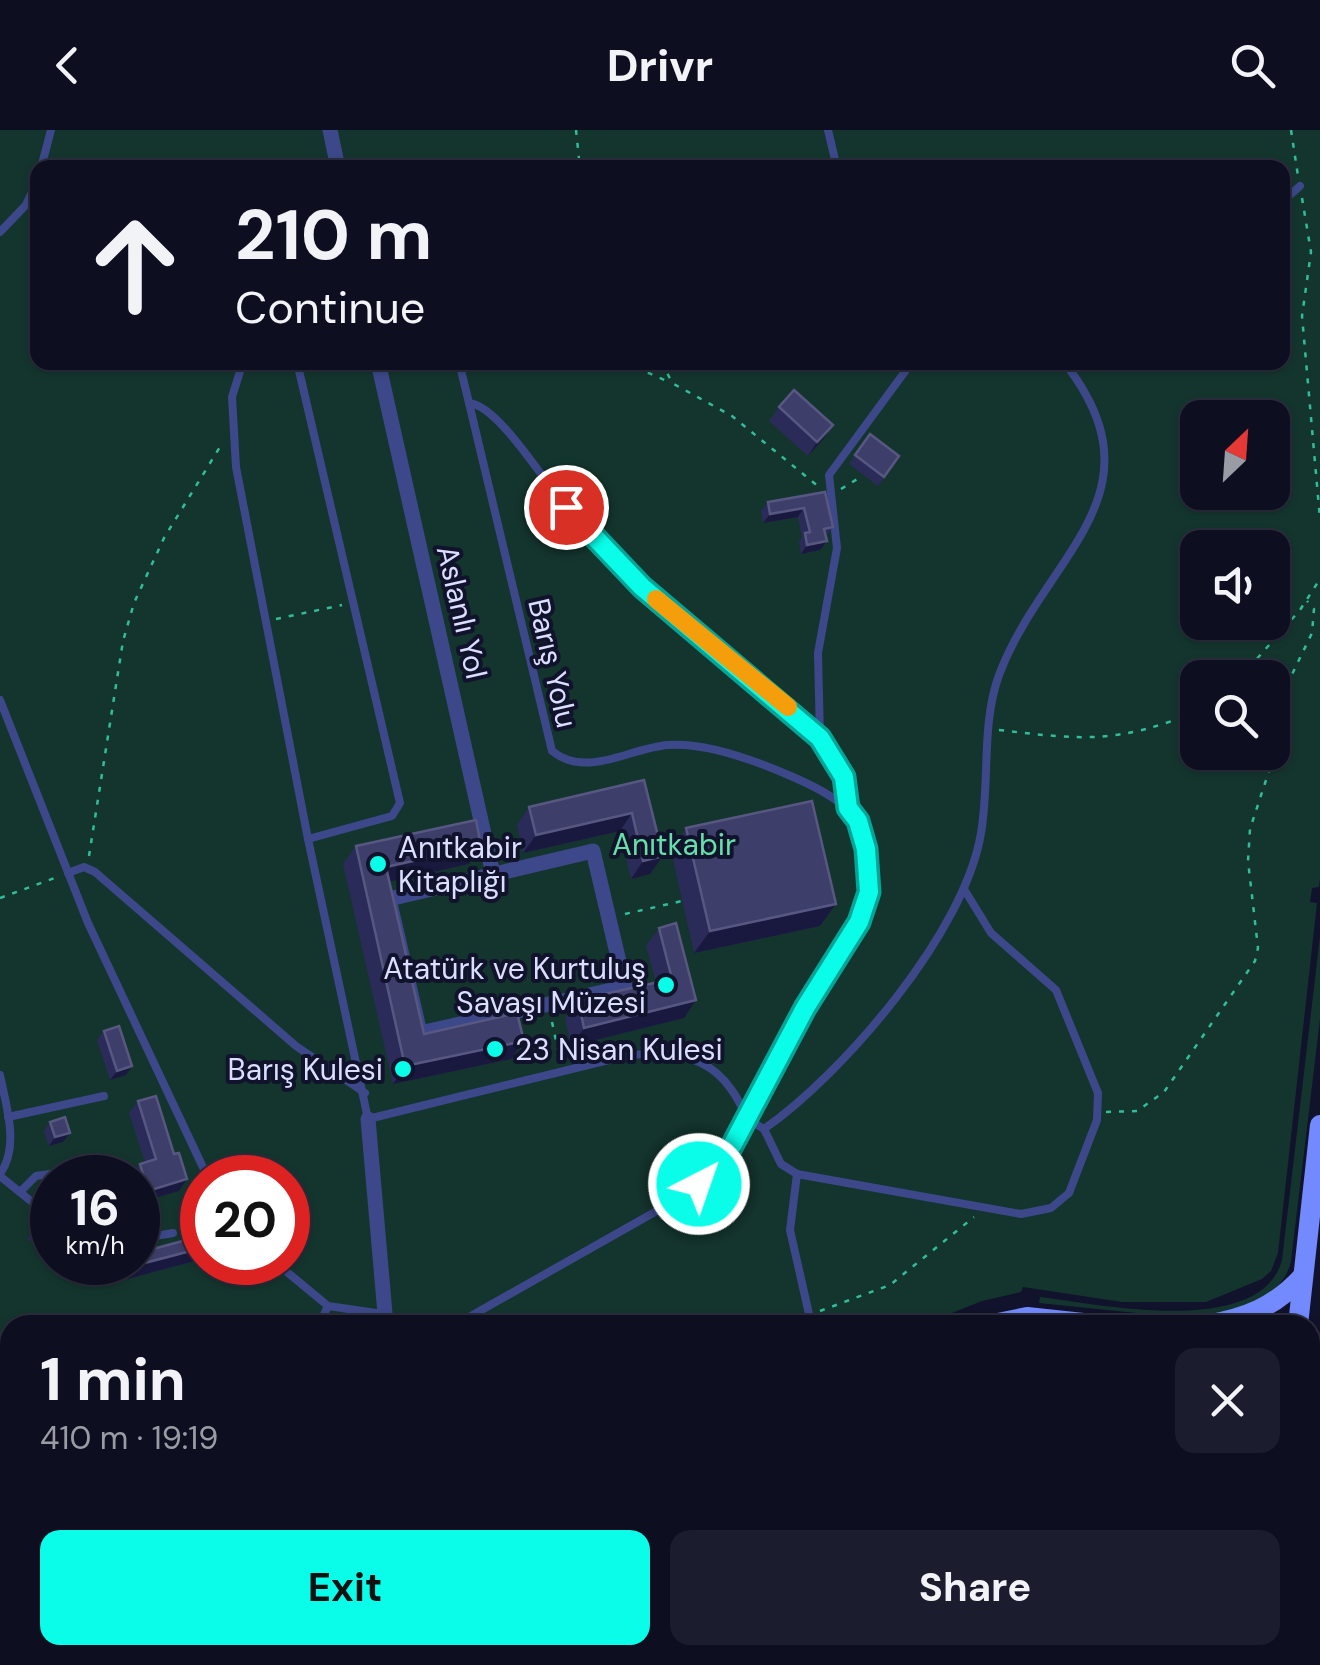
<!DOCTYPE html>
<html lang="en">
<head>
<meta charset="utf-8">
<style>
  body { margin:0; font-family:"DM Sans",sans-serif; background:#1b1c2d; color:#f1f3f6; height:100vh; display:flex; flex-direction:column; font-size:38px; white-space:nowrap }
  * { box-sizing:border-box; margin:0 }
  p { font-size:32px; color:#9a9ca5 }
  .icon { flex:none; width:55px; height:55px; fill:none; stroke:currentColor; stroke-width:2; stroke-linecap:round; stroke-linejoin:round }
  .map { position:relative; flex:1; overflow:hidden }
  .panel { position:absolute; left:0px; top:1185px; width:1320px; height:350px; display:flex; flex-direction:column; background:#0d0e20; border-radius:30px 30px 0 0; box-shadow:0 2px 8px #0004,0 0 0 2px #2d2e3e }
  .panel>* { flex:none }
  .top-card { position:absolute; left:30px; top:30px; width:1260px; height:210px; border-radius:20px; box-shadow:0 2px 8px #0004,0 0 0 2px #2d2e3e; background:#0d0e20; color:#f1f3f6; overflow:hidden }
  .needle { width:65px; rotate:25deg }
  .tools { position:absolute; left:1180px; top:270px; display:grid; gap:20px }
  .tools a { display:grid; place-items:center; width:110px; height:110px; border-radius:20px; background:#0d0e20; box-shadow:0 2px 8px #0004,0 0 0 2px #2d2e3e; font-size:50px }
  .speed { position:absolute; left:30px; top:1025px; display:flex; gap:20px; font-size:50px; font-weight:700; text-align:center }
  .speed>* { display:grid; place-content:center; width:130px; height:130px; border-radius:50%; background:#0d0e20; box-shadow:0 2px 8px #0004,0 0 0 2px #2d2e3e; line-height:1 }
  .speed small { font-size:25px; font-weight:400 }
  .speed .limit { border:15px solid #d22; background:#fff; color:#111 }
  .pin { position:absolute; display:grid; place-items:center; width:85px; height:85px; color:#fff; margin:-42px; border:5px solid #fff; border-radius:50%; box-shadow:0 2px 10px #0007 }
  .me { position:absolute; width:110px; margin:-55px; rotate:41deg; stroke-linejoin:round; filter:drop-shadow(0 0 8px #0008) }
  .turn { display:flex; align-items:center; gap:35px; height:210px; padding:0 40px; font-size:45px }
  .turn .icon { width:130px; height:130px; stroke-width:2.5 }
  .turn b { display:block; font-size:70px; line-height:85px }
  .round { display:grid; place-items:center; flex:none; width:105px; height:105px; border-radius:20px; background:#1b1c2d }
  .headline { display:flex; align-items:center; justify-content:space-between; height:170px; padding:0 40px }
  h1 { font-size:60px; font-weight:700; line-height:75px }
  .cta { display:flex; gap:20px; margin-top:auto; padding:20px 40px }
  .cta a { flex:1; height:115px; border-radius:20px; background:#09fde8; color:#111; font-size:40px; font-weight:700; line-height:115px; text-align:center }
  .cta a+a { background:#1b1c2d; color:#f1f3f6 }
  header { display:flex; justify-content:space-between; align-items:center; height:130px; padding:0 40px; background:#0d0e20; font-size:45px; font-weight:700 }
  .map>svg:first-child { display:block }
  .green { fill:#14352e; fill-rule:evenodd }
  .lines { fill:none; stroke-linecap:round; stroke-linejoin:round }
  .path { stroke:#31bd9b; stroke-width:2.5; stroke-dasharray:5 8; stroke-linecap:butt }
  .lane { stroke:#3d488a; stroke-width:8 }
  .street { stroke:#3d488a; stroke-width:15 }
  .secondary { stroke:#738afe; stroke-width:20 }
  .wall { fill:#2b2b59 }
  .shaded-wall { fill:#19193f }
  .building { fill:#3e3e6a; stroke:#575782; stroke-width:2.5 }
  .route-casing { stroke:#06a497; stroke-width:25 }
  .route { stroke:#09fde8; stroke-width:18 }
  .slow { stroke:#f59e0b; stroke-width:18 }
  .poi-dot { fill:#09fde8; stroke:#11122b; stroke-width:4 }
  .labels { text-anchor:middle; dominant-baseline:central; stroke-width:8; stroke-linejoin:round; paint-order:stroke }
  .street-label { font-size:30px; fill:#dcdeff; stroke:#11122b }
  .park-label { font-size:30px; fill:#66e0ab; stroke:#11122b }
  .poi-label { font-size:30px; fill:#dcdeff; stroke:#11122b; text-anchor:start }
</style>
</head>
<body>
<header><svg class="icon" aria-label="back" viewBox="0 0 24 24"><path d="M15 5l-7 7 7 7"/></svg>Drivr<svg class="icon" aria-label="search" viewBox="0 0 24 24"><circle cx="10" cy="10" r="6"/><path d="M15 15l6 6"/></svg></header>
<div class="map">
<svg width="1320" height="1535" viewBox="0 0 1320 1535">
  <rect width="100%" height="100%" fill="#11122b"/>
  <!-- green -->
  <g class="green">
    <path d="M0 0H1320V748L1319 757 1312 758 1310 772 1317 773 1278 1123 1271 1141 1262 1149 1206 1172H1122L1023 1157 1021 1162 982 1171 922 1195H10V1411L0 1406ZM38 38H1282V232H38ZM1198 288H1272V362H1198ZM1198 418H1272V492H1198ZM1198 548H1272V622H1198ZM52 1048H138V1132H52ZM202 1048H288V1132H202Z"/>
    <path d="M1320 806V889L1291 1131C1283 1170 1231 1185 1196 1189L1039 1173 1040 1167C1097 1174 1261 1209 1282 1130Z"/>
    <path d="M34 1525H367L371 1535H26Z"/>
  </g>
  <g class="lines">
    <!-- path -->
    <g class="path">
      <path d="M576 0 580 38"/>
      <path d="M1291 0 1298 46"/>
      <path d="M1302 68 1311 122 1302 186 1320 389"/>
      <path d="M624 232 669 252"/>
      <path d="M662 232 672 253 732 286 819 357"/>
      <path d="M841 359 859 348"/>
      <path d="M276 489 342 475"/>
      <path d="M1240 548 1300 480 1320 449"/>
      <path d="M999 600C1083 610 1117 614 1198 581"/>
      <path d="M89 726 123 511 134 473 164 408 223 312"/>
      <path d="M0 768 60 746"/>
      <path d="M625 784 682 771"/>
      <path d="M552 892 560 929"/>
      <path d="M521 915 526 937"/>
      <path d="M1106 982 1137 981 1164 962 1255 831 1258 818 1248 731 1250 699 1287 586 1284 561 1312 503 1314 479 1307 471"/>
      <path d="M820 1181 890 1155 974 1087"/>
      <path d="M776 1195 798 1187"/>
    </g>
    <!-- lane -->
    <g class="lane">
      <path d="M828 0 837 38"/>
      <path d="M41 38 51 0"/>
      <path d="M1282 72 1300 56"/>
      <path d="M0 102 26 75 38 49"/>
      <path d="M243 232 232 267 236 337 308 709 368 989 617 928C659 919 704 920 731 959 746 979 739 985 764 999 844 943 965 802 981 703 990 652 981 594 999 545 1044 425 1168 365 1064 232"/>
      <path d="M297 232 400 673 392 686 308 709"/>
      <path d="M459 232 469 273C498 275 545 353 566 377 591 405 617 436 645 460 691 501 864 611 848 678"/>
      <path d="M0 570 88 793 208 1048"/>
      <path d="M820 608 818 523 837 418 829 345 912 232"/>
      <path d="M68 743 84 737 95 742 296 916 365 963"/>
      <path d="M0 945C6 976 20 1016 0 1044"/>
      <path d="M8 987 104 966"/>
      <path d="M764 999 781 1034 797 1044 1021 1084 1051 1078 1069 1063 1097 990 1098 963 1056 860 991 803 964 759"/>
      <path d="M797 1044 790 1100 809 1184"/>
      <path d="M0 1046 52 1088"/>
      <path d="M20 1062 36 1046 105 1036 117 1048"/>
      <path d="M138 1109 173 1103"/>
      <path d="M275 1132 328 1176 383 1184"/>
      <path d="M319 1195 328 1176"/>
      <path d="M455 1195 685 1065 725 1029C752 980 776 929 804 881 834 829 877 788 867 724 860 679 832 664 793 647 759 632 706 612 668 615 629 618 587 649 552 621L469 273"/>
      <path d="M0 1221 10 1232"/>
    </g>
    <!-- street -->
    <g class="street">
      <path d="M330 0 338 38"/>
      <path d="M378 232 493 744"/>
      <path d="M593 721 625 857 420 903 389 769Z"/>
      <path d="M368 989 386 1195"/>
      <path d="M1310 1253 1320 1254"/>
      <path d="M556 1525 559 1535"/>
      <path d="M1054 1525 1055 1535"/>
      <path d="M676 1535 700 1525"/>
    </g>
    <!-- secondary -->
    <g class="secondary">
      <path d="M988 1195 1027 1187 1102 1195"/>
      <path d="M1206 1195C1246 1188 1275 1177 1303 1146"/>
      <path d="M1298 1195 1320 995"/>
      <path d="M0 1456 10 1455"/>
      <path d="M0 1500 10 1496"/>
      <path d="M400 1525 402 1535"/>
      <path d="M1260 1535V1525"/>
    </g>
  </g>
  <!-- wall -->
  <g class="wall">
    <path d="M779 277 833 295 808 326 769 291Z"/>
    <path d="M870 304 899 326 878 356 849 334Z"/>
    <path d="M825 362 833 397 826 406 827 411 820 420 801 424 799 412 802 407 798 387 763 393 761 381 768 372Z"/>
    <path d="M644 650 663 726 650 744 631 749 620 701 523 723 517 695 529 677Z"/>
    <path d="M686 698 820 796 694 823 671 721Z"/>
    <path d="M356 716 469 734 389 751 424 904 524 911 511 929 393 954 343 734Z"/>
    <path d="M659 798 684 888 571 916 565 888 578 870 656 852 646 816Z"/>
    <path d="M104 901 126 945 110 950 97 910Z"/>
    <path d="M138 971 179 1061 140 1072 138 1063V1048H133L132 1045 140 1034 145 1032 129 983Z"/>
    <path d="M50 992 63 1012 49 1016 44 1001Z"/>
    <path d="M202 1067V1129L127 1149 124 1137 128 1132H138L189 1109 182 1083 192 1069Z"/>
    <path d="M39 1091 52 1099V1124L27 1109Z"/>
    <path d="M1314 1278 1320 1279 1310 1468V1283Z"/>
    <path d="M438 1525H475L478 1535H441Z"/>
    <path d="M483 1525H550L552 1535H486Z"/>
    <path d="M570 1525H653L636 1532 634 1535H574Z"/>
    <path d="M857 1525H898L877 1535H861Z"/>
    <path d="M977 1525H1039L1040 1535H993L992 1532 978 1534Z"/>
    <path d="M1077 1525H1143V1535H1078Z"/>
    <path d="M1162 1525H1248V1535H1160V1528Z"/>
    <path d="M1282 1525H1310L1320 1535H1279L1280 1528Z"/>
  </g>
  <!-- shaded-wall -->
  <g class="shaded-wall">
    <path d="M833 295 824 308 808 326 817 312Z"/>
    <path d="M804 378 798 387 763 393 770 384Z"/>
    <path d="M827 411 820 420 801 424 807 415Z"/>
    <path d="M632 683 620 701 523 723 536 705Z"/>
    <path d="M481 716 469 734 374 755 386 737Z"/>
    <path d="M663 726 650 744 631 749 643 731Z"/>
    <path d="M836 774 820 796 694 823 710 801Z"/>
    <path d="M696 870 684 888 571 916 584 898Z"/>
    <path d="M524 911 511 929 393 954 405 936Z"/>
    <path d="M132 936 126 945 110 950 117 941Z"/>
    <path d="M70 1003 63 1012 49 1016 55 1007Z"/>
    <path d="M187 1049 179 1061 140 1072 148 1061Z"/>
    <path d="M202 1118V1129L127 1149 137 1135Z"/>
    <path d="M1310 1453 1320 1454V1469L1310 1468Z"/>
    <path d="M635 1525H653L636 1532 634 1535H619Z"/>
    <path d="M833 1525H852L830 1535H820L824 1529Z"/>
    <path d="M879 1525H898L877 1535H868L873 1528Z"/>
    <path d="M984 1525H997L992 1532 978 1534Z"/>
  </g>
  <!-- building -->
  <g class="building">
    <path d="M794 260 833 295 817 312 779 277Z"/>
    <path d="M870 304 899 326 884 347 855 325Z"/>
    <path d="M825 362 833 397 824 399 827 411 807 415 805 403 810 402 804 378 770 384 768 372Z"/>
    <path d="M644 650 663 726 643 731 632 683 536 705 529 677Z"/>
    <path d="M812 671 836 774 710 801 686 698Z"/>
    <path d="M476 690 481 716 386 737 424 904 517 883 524 911 405 936 356 716Z"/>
    <path d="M676 793 696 870 584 898 578 870 672 849 659 798Z"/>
    <path d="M119 896 132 936 117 941 104 901Z"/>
    <path d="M156 966 174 1024 179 1023 187 1049 148 1061 140 1034 156 1029 138 971Z"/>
    <path d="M65 987 70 1003 55 1007 50 992Z"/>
    <path d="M202 1067V1118L137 1135 138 1123 201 1106 192 1069Z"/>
    <path d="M39 1091 52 1099V1112L33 1100Z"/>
    <path d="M1314 1278 1320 1279V1454L1310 1453V1341L1316 1303 1311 1302Z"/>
    <path d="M1310 1516 1320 1517V1535H1288V1525H1310Z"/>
    <path d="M451 1525H475L478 1535H453Z"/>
    <path d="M497 1525H550L552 1535H500Z"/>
    <path d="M586 1525H640L641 1526 619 1535H591Z"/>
    <path d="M748 1525H833L824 1529 827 1535H724Z"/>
    <path d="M1002 1525H1039L1040 1535H1003Z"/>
    <path d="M1088 1525H1143V1535H1089Z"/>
    <rect x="1170" y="1525" width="78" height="10"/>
  </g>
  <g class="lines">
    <defs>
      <path id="route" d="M566 377 642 457 820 608 844 647 848 678 858 691 866 719 869 762 859 792 805 878 725 1029 699 1054"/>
    </defs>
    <!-- route casing -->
    <use href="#route" class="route-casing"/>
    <!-- route -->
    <use href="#route" class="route"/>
    <!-- slow -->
    <path class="slow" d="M656 469 788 577"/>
  </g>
  <!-- markers -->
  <g class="poi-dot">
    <circle cx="378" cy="734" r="10"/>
    <circle cx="666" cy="855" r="10"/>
    <circle cx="495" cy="919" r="10"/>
    <circle cx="403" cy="939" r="10"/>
  </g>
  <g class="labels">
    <!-- street labels -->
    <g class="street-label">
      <text transform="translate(462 482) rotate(77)">Aslanlı Yol</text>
      <text transform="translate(553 533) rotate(77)">Barış Yolu</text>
    </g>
    <!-- park labels -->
    <g class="park-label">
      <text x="674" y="714">Anıtkabir</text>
    </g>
    <!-- poi labels -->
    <g class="poi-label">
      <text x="398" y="717">Anıtkabir<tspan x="398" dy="34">Kitaplığı</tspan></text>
      <text x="646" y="838" text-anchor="end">Atatürk ve Kurtuluş<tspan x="646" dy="34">Savaşı Müzesi</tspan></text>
      <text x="515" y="919">23 Nisan Kulesi</text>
      <text x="383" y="939" text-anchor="end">Barış Kulesi</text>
    </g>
  </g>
</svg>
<div class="tools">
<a><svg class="needle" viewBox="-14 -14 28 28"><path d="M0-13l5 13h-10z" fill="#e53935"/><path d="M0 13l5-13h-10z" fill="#9a9ca5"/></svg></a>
<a><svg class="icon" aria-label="sound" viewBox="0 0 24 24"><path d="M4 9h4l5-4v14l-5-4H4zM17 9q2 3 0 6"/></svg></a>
<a><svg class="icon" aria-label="search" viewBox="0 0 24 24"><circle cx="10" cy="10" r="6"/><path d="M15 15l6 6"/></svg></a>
</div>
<div class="speed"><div>16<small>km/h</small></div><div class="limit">20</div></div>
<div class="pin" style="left:566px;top:377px;background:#d93025"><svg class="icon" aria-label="arrive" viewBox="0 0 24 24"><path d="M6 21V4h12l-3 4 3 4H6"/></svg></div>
<svg class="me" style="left:699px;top:1054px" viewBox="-20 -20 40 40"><circle r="17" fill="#09fde8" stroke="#fff" stroke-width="3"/><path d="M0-11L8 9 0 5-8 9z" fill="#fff"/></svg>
<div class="top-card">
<div class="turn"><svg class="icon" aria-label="ahead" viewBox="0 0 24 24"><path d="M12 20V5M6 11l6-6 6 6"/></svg><div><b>210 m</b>Continue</div></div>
</div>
<section class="panel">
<div class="headline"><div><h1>1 min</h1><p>410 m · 19:19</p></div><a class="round"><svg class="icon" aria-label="close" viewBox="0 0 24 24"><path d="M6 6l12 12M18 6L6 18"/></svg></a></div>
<div class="cta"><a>Exit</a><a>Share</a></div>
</section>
</div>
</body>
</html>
